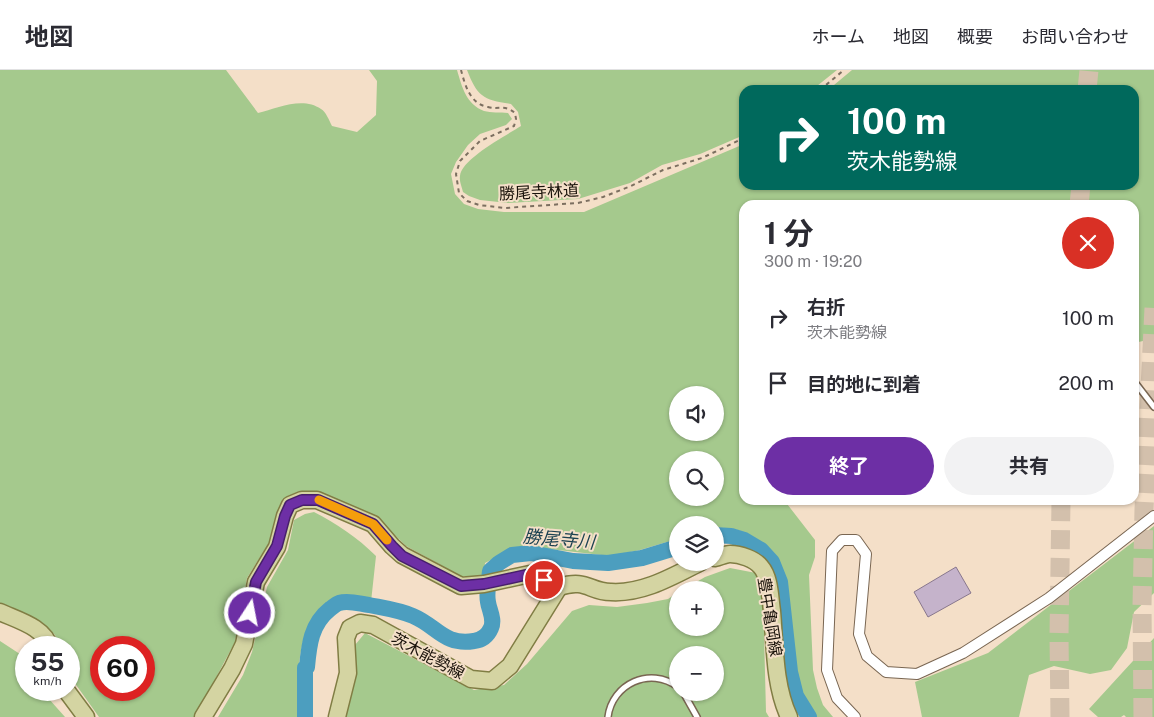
<!DOCTYPE html>
<html lang="ja">
<head>
<meta charset="utf-8">
<style>
  body { margin:0; font-family:"Public Sans","Noto Sans JP",sans-serif; background:#f2f2f3; color:#2b2b33; height:100vh; display:flex; flex-direction:column; font-size:19px; white-space:nowrap }
  * { box-sizing:border-box; margin:0 }
  p { font-size:16px; color:#7c7c81 }
  .icon { flex:none; width:28px; height:28px; fill:none; stroke:currentColor; stroke-width:2; stroke-linecap:round; stroke-linejoin:round }
  .map { position:relative; flex:1; overflow:hidden }
  .side { position:absolute; left:739px; top:130px; width:400px; height:305px; display:flex; flex-direction:column; background:#fff; border-radius:15px; box-shadow:0 1px 4px #0004 }
  .side>* { flex:none }
  .hud { position:absolute; left:739px; top:15px; width:400px; height:105px; border-radius:15px; box-shadow:0 1px 4px #0004; background:#00695c; color:#fff; overflow:hidden }
  .controls { position:absolute; left:669px; top:316px; display:grid; gap:10px }
  .controls a { display:grid; place-items:center; width:55px; height:55px; border-radius:50%; background:#fff; box-shadow:0 1px 4px #0004; font-size:25px }
  .speed { position:absolute; left:15px; top:566px; display:flex; gap:10px; font-size:25px; font-weight:700; text-align:center }
  .speed>* { display:grid; place-content:center; width:65px; height:65px; border-radius:50%; background:#fff; box-shadow:0 1px 4px #0004; line-height:1 }
  .speed small { font-size:12px; font-weight:400 }
  .speed .limit { border:8px solid #d22; background:#fff; color:#111 }
  .pin { position:absolute; display:grid; place-items:center; width:42px; height:42px; color:#fff; margin:-21px; border:2px solid #fff; border-radius:50%; box-shadow:0 1px 5px #0007 }
  .me { position:absolute; width:55px; margin:-28px; rotate:11deg; stroke-linejoin:round; filter:drop-shadow(0 0 4px #0008) }
  .turn { display:flex; align-items:center; gap:18px; height:105px; padding:0 25px; font-size:22px }
  .turn .icon { width:65px; height:65px; stroke-width:2.5 }
  .turn b { display:block; font-size:35px; line-height:42px }
  .round { display:grid; place-items:center; flex:none; width:52px; height:52px; border-radius:26px; background:#f2f2f3 }
  .overview { display:flex; align-items:center; justify-content:space-between; height:85px; padding:0 25px }
  h1 { font-size:30px; font-weight:700; line-height:38px }
  .cta { display:flex; gap:10px; margin-top:auto; padding:10px 25px }
  .cta a { flex:1; height:58px; border-radius:30px; background:#6d2fa5; color:#fff; font-size:20px; font-weight:700; line-height:58px; text-align:center }
  .cta a+a { background:#f2f2f3; color:#2b2b33 }
  ul { padding:0; list-style:none }
  li { display:flex; align-items:center; gap:15px; height:65px; padding:0 25px }
  li div { flex:1 }
  li b { display:block; font-size:19px }
  li em { font-style:normal }
  header { display:flex; align-items:center; gap:30px; box-sizing:border-box; height:70px; padding:0 25px; background:#fff; border-bottom:1px solid #e1e1e2 }
  header strong { font-size:24px }
  nav { display:flex; gap:28px; margin-inline-start:auto; font-size:18px }
  .map>svg:first-child { display:block }
  .green { fill:#a5c98d; fill-rule:evenodd }
  .lines { fill:none; stroke-linecap:round; stroke-linejoin:round }
  .river { stroke:#4c9ebf; stroke-width:16 }
  .building { fill:#c5b3cb; stroke:#88778d }
  .highway-tunnel { stroke:#d3c0ac; stroke-width:19; stroke-dasharray:19 9; stroke-linecap:butt }
  .lane-casing { stroke:#796652; stroke-width:8 }
  .street-casing { stroke:#796652; stroke-width:12 }
  .primary-casing { stroke:#807d44; stroke-width:19 }
  .path { stroke:#7c6f60; stroke-width:2; stroke-dasharray:4 4; stroke-linecap:butt }
  .lane { stroke:#fff; stroke-width:5 }
  .street { stroke:#fff; stroke-width:10 }
  .primary { stroke:#d4d4a2; stroke-width:16 }
  .route-casing { stroke:#471f6b; stroke-width:12 }
  .route { stroke:#6d2fa5; stroke-width:9 }
  .slow { stroke:#f59e0b; stroke-width:9 }
  .labels { text-anchor:middle; dominant-baseline:central; stroke-width:4; stroke-linejoin:round; paint-order:stroke }
  .street-label { font-size:16px; fill:#19120a; stroke:#f4dfc8 }
  .water-label { font-size:18px; font-style:italic; fill:#1d4251; stroke:#f4dfc8 }
</style>
</head>
<body>
<header>
<strong>地図</strong>
<nav><a>ホーム</a><a>地図</a><a>概要</a><a>お問い合わせ</a></nav>
</header>
<div class="map">
<svg width="1154" height="647" viewBox="0 0 1154 647">
  <rect width="100%" height="100%" fill="#f4dfc8"/>
  <!-- green -->
  <g class="green">
    <path d="M0 0H226L258 43C277 38 303 26 321 39 326 42 329 50 332 56L357 62 376 45 377 11 369 0H457C462 17 466 34 484 41 491 43 500 42 508 43L512 49 506 55 480 64 468 75 456 92 451 104 455 124 464 134 478 139 504 142H584L744 74V115H1134V20H828L852 0H1154V273L1152 269 1134 273V135H744V430H784L815 470V487L809 505 813 600 817 618 823 635 833 647H817C778 613 802 532 778 489 773 480 764 473 755 468 743 460 729 457 715 458V455H678L677 469 640 480 610 486 532 477 511 479 485 493 484 507 461 506 406 476 376 447 318 423 278 443 269 473 247 508 235 572 195 647H99L69 605V578L59 577 55 565 43 553 0 534ZM678 325H715V362H678ZM678 390H715V428H678ZM101 578H144V620H101Z"/>
    <path d="M467 0H837L812 20H744V65L700 84 662 95 630 113 578 129 508 133 480 130 469 126 463 122C462 117 459 111 460 106 461 89 507 65 521 56L518 42 511 34C483 30 477 26 467 0Z"/>
    <path d="M314 442C337 454 357 467 376 486L371 532C359 529 341 525 329 532 307 544 301 574 299 597 298 613 301 630 299 647H218L243 605 252 582 267 517 288 480 294 450 305 444Z"/>
    <path d="M1154 456V523L1134 542 1127 578 1111 600 1090 604 1054 596 1029 605 1019 647H922L915 612 988 583Z"/>
    <path d="M730 498 756 503 763 525 766 642 769 647H345L355 575 365 563 474 620 504 615 527 594 572 541 589 535 617 537 647 533 668 529 677 523 678 558H715V520H683L705 507ZM678 585H715V622H678Z"/>
    <path d="M1154 568V647H1146L1142 643 1136 647H1126L1124 645 1121 647H1098L1089 639Z"/>
    <path d="M0 571 26 588V620H46L49 629 65 647H0Z"/>
  </g>
  <g class="lines">
    <!-- river -->
    <g class="river">
      <path d="M715 465 731 466 744 470 761 480 772 492 780 512 790 602 796 626 809 647"/>
      <path d="M305 647V598L307 597C309 575 311 554 330 539 333 537 336 534 339 533 349 530 360 534 369 535 384 538 399 540 413 546 437 556 444 576 474 571 482 570 488 565 491 558 495 549 489 540 488 532 486 522 489 511 490 501L499 493 512 485 531 483 573 491 608 493 642 488 678 477"/>
    </g>
  </g>
  <!-- building -->
  <path class="building" d="M956 497 971 523 928 547 914 522Z"/>
  <g class="lines">
    <!-- highway-tunnel -->
    <g class="highway-tunnel">
      <path d="M1087 20 1089 0"/>
      <path d="M1079 135 1081 115"/>
      <path d="M1060 647 1059 566 1061 430"/>
      <path d="M1143 647 1142 536 1144 439 1154 238"/>
    </g>
    <defs>
      <g id="lane">
        <path d="M1134 311 1154 337"/>
        <path d="M683 622 697 647"/>
        <path d="M608 647C612 614 650 596 678 617"/>
      </g>
      <path id="street" d="M855 647 837 628 827 600 832 481 842 470H856L866 484 859 564 867 586 886 602 917 604 963 583 1049 528 1154 446"/>
      <g id="primary">
        <path d="M715 488C720 487 725 484 730 484 740 484 755 489 761 497 770 507 770 528 772 541 775 575 774 615 789 647"/>
        <path d="M559 517C587 508 589 522 611 522 643 524 673 506 701 492"/>
        <path d="M0 542C17 550 45 557 50 578"/>
        <path d="M66 620 86 647"/>
        <path d="M203 647 232 599 244 574 256 512 277 477 285 446 290 435 302 430H317L373 454 392 476 402 485 461 516 484 514 530 504 559 517"/>
        <path d="M337 647 348 603 346 568 350 558 360 553 373 555 471 609 492 611 510 596 559 517"/>
      </g>
    </defs>
    <!-- lane casing -->
    <use href="#lane" class="lane-casing"/>
    <!-- street casing -->
    <use href="#street" class="street-casing"/>
    <!-- primary casing -->
    <use href="#primary" class="primary-casing"/>
    <!-- path -->
    <g class="path">
      <path d="M461 0C465 15 470 34 488 37 500 40 504 34 515 43L516 49 514 56 480 71 460 91 456 104 459 123 467 131 479 135 505 138 578 133 603 127 631 116 663 100 702 88 744 68"/>
      <path d="M820 20 844 0"/>
    </g>
    <!-- lane -->
    <use href="#lane" class="lane"/>
    <!-- street -->
    <use href="#street" class="street"/>
    <!-- primary -->
    <use href="#primary" class="primary"/>
  </g>
  <g class="lines">
    <defs>
      <path id="route" d="M250 543 256 512 277 476 285 446 290 435 302 430H318L373 454 392 476 402 486 461 516 484 514 530 504 544 510"/>
    </defs>
    <!-- route casing -->
    <use href="#route" class="route-casing"/>
    <!-- route -->
    <use href="#route" class="route"/>
    <!-- slow -->
    <path class="slow" d="M319 430 373 454 387 470"/>
  </g>
  <g class="labels">
    <!-- street labels -->
    <g class="street-label">
      <text transform="translate(539 122) rotate(-3)">勝尾寺林道</text>
      <text transform="translate(770 547) rotate(81)">豊中亀岡線</text>
      <text transform="translate(428 586) rotate(28)">茨木能勢線</text>
    </g>
    <!-- water labels -->
    <g class="water-label">
      <text transform="translate(559 469) rotate(5)">勝尾寺川</text>
    </g>
  </g>
</svg>
<div class="controls">
<a><svg class="icon" aria-label="sound" viewBox="0 0 24 24"><path d="M4 9h4l5-4v14l-5-4H4zM17 9q2 3 0 6"/></svg></a>
<a><svg class="icon" aria-label="search" viewBox="0 0 24 24"><circle cx="10" cy="10" r="6"/><path d="M15 15l6 6"/></svg></a>
<a><svg class="icon" aria-label="layers" viewBox="0 0 24 24"><path d="M12 4l9 5-9 5-9-5zM3 14l9 5 9-5"/></svg></a>
<a>+</a>
<a>−</a>
</div>
<div class="speed"><div>55<small>km/h</small></div><div class="limit">60</div></div>
<div class="pin" style="left:544px;top:510px;background:#d93025"><svg class="icon" aria-label="arrive" viewBox="0 0 24 24"><path d="M6 21V4h12l-3 4 3 4H6"/></svg></div>
<svg class="me" style="left:250px;top:543px" viewBox="-20 -20 40 40"><circle r="17" fill="#6d2fa5" stroke="#fff" stroke-width="3"/><path d="M0-11L8 9 0 5-8 9z" fill="#fff"/></svg>
<div class="hud">
<div class="turn"><svg class="icon" aria-label="right" viewBox="0 0 24 24"><path d="M7 20v-9h11M14 6l5 5-5 5"/></svg><div><b>100 m</b>茨木能勢線</div></div>
</div>
<section class="side">
<div class="overview"><div><h1>1 分</h1><p>300 m · 19:20</p></div><a class="round" style="background:#d93025;color:#fff"><svg class="icon" aria-label="close" viewBox="0 0 24 24"><path d="M6 6l12 12M18 6L6 18"/></svg></a></div>
<ul>
<li><svg class="icon" aria-label="right" viewBox="0 0 24 24"><path d="M7 20v-9h11M14 6l5 5-5 5"/></svg><div><b>右折</b><p>茨木能勢線</p></div><em>100 m</em></li>
<li><svg class="icon" aria-label="arrive" viewBox="0 0 24 24"><path d="M6 21V4h12l-3 4 3 4H6"/></svg><div><b>目的地に到着</b></div><em>200 m</em></li>
</ul>
<div class="cta"><a>終了</a><a>共有</a></div>
</section>
</div>
</body>
</html>
